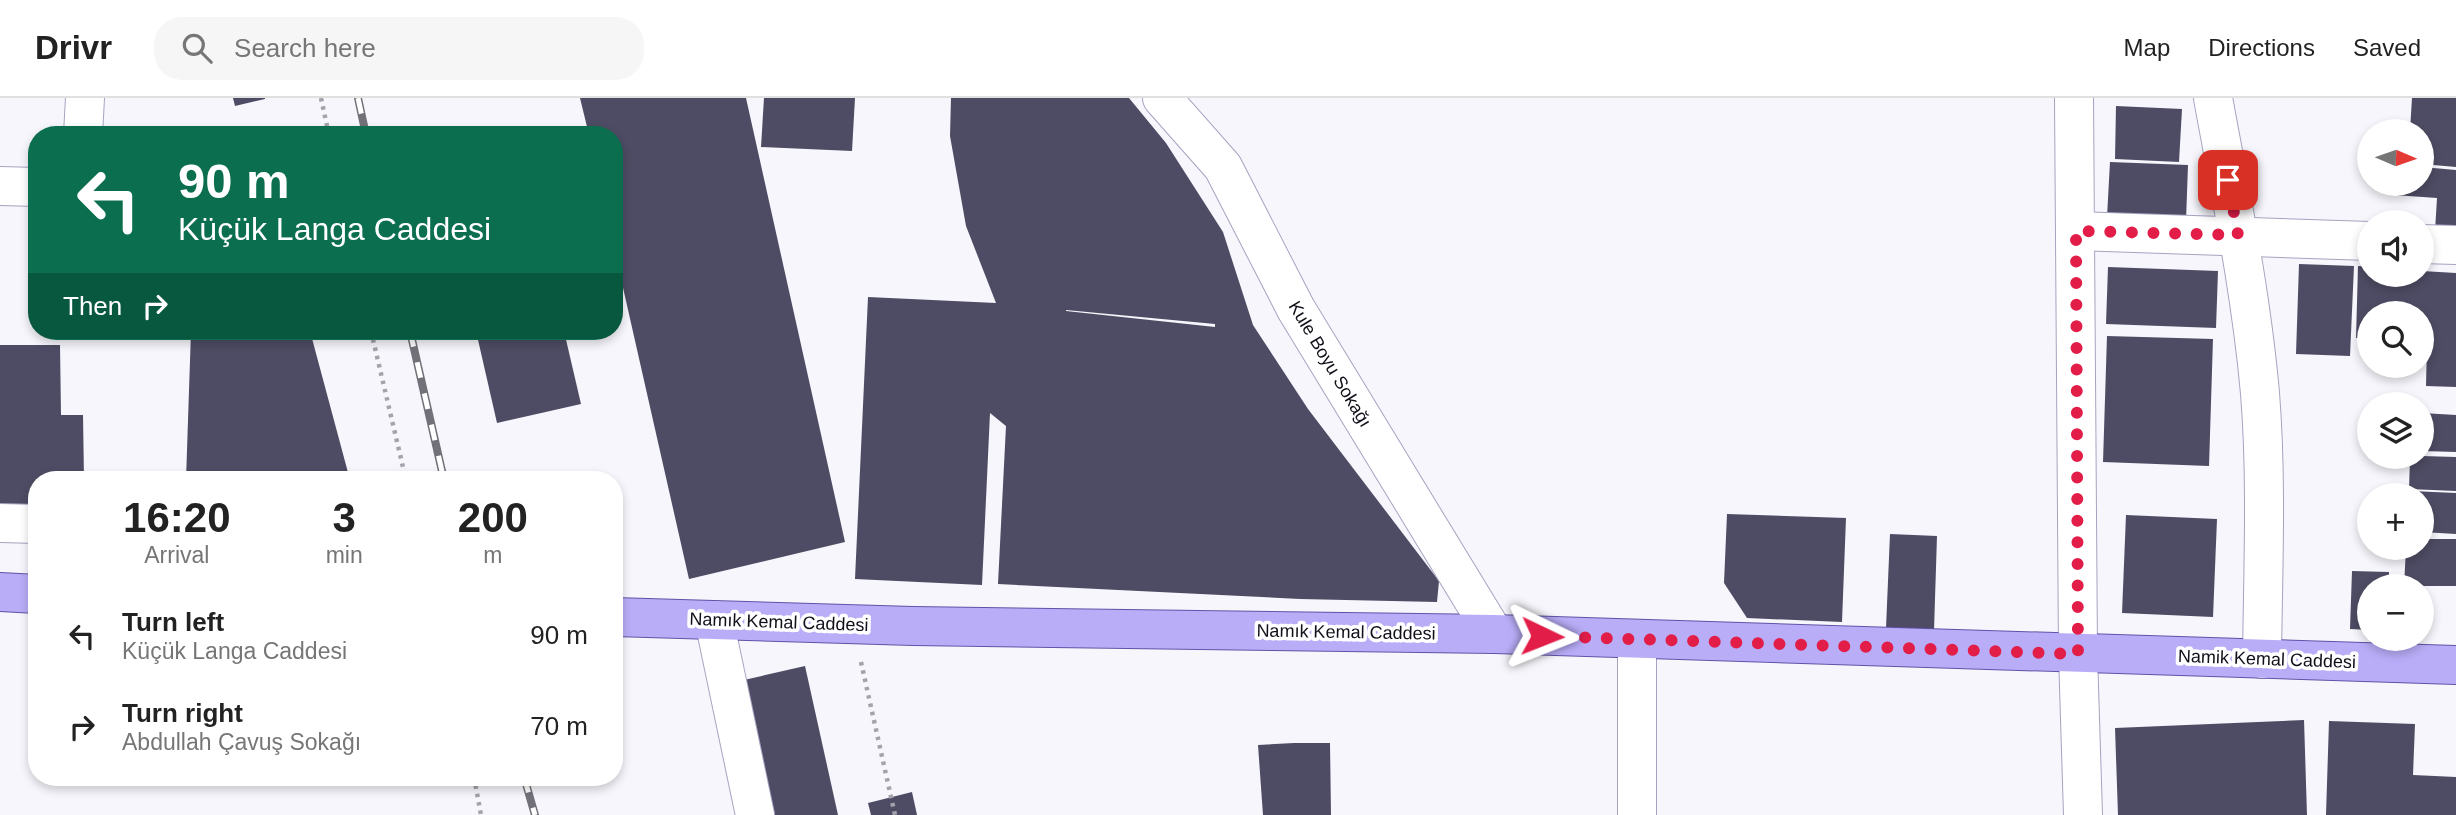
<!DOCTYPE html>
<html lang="en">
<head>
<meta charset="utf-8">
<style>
  body { margin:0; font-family:Arial,sans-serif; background:#f6f6f6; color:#222; height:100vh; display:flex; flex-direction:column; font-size:26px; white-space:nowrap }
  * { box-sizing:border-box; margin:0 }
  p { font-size:23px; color:#767676 }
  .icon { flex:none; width:38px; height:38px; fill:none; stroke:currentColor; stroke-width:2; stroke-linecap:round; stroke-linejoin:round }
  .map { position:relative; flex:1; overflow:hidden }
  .sheet { position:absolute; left:28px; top:373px; width:595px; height:315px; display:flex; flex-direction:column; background:#fff; border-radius:28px; box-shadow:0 4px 10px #0003 }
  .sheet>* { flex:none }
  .top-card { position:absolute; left:28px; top:28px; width:595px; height:214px; border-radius:28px; box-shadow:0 4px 10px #0003; background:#0b6e4f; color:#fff; overflow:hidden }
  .needle { width:46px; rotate:92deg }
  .buttons { position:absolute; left:2357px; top:21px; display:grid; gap:14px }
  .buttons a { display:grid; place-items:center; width:77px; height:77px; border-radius:50%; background:#fff; box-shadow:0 4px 10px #0003; font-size:35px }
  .pin { position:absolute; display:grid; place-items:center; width:60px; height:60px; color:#fff; margin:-30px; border-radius:14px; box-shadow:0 4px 10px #0006 }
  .me { position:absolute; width:77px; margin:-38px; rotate:92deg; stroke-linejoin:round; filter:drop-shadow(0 0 5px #0008) }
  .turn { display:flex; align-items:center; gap:24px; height:147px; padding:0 35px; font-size:32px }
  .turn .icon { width:91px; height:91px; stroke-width:2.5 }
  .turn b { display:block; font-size:49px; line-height:60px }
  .then { display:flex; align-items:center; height:66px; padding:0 35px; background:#0003; gap:14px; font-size:26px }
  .eta { display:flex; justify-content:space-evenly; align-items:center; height:119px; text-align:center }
  .eta b { font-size:42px; font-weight:600; line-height:49px }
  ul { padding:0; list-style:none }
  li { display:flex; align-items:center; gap:21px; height:91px; padding:0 35px }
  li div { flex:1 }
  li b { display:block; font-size:26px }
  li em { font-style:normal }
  header { display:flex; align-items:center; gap:42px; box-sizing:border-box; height:98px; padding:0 35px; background:#fff; border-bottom:2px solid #e0e0e0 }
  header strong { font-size:33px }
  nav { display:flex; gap:38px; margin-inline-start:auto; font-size:24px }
  .search { width:490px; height:63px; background:#f6f6f6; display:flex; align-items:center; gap:18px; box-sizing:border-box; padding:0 24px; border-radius:28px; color:#767676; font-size:26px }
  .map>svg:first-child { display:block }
  .building { fill:#4e4c64; fill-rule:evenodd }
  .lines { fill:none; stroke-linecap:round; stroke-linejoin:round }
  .minor-casing { stroke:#a5a4c0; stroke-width:40 }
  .major-casing { stroke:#6053a7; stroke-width:40 }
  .path { stroke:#a4a3ab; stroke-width:4.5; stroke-dasharray:3.5 5; stroke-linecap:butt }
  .minor { stroke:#fff; stroke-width:38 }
  .major { stroke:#b9adf8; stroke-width:38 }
  .rail-casing { stroke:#727179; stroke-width:8 }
  .rail { stroke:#fff; stroke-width:5; stroke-dasharray:16; stroke-linecap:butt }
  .route { stroke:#e11d48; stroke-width:12; stroke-dasharray:0 21.6 }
  .labels { text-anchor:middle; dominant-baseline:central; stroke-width:7; stroke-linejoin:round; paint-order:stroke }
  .street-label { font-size:18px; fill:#11101a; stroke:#fff }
</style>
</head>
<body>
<header>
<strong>Drivr</strong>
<div class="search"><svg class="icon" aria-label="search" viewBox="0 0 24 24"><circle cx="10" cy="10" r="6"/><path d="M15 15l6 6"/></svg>Search here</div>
<nav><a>Map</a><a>Directions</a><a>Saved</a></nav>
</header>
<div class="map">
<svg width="2456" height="717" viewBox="0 0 2456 717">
  <rect width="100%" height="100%" fill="#f6f6fc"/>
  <!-- building -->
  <g class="building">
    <path d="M233 0H265V1L235 8Z"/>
    <path d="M580 0H746L845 444 689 481 614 150V37H589Z"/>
    <path d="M764 0H855L852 53 761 49Z"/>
    <path d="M951 0H1129L1166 45 1223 134 1253 227 1308 311 1439 483 1437 504 1300 501 998 486 1006 328 990 315 982 487 855 481 868 199 996 205 966 128 950 38ZM1066 212 1215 226V229L1066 213Z"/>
    <path d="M2412 0H2456V69L2422 66V33H2410Z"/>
    <path d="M2116 8 2182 11 2179 64 2115 61Z"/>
    <path d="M2110 64 2188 67 2186 123 2107 119Z"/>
    <path d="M2422 69 2456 72V135L2435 133 2437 100 2394 97 2395 86H2422Z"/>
    <path d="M2299 166 2354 168 2350 258 2296 256Z"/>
    <path d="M2358 168 2370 169V177H2422V173L2456 175V289L2426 288 2427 245 2422 244V215H2370V241L2356 240Z"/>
    <path d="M2108 169 2218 173 2216 230 2106 226Z"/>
    <path d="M191 233H310L350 382H186Z"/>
    <path d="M476 233H564L581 306 497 325Z"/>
    <path d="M2107 238 2213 241 2209 368 2103 364Z"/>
    <path d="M0 247H60L61 317H83L84 382H37V414H0Z"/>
    <path d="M2422 315 2456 317V354L2422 353Z"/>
    <path d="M2422 358 2456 359V393L2409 391 2410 359Z"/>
    <path d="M2411 393 2456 395V436L2422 434V397H2410Z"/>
    <path d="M1727 416 1846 420 1842 524 1747 520 1724 485Z"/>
    <path d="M2126 417 2217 421 2213 519 2122 515Z"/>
    <path d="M1890 436 1937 438 1934 532 1886 530Z"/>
    <path d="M2422 441H2456V488H2404L2406 450H2422Z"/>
    <path d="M2352 473 2389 474V488H2370V532L2350 531Z"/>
    <path d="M805 568 838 717H775L744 582Z"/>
    <path d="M2304 622 2307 717H2118L2115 630Z"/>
    <path d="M2329 623 2415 626 2413 677 2456 679V717H2326Z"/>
    <path d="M1294 645H1330L1331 717H1263L1258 647Z"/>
    <path d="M912 694 917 717H871L868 705Z"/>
  </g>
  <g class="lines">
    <defs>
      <g id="minor">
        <path d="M1162 0 1223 69 1296 211 1494 536"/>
        <path d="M2074 0 2078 556 2083 717"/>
        <path d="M2213 0C2231 98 2251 195 2260 295 2267 383 2263 472 2262 561"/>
        <path d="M83 37 85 0"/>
        <path d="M0 88 37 89"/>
        <path d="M2076 133 2370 143"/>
        <path d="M2422 146 2456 147"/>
        <path d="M0 425 37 426"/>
        <path d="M714 522 755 717"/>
        <path d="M1637 717V542"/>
      </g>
      <g id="major">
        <path d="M0 494 37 496"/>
        <path d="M614 519 913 528 1494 536 2456 567"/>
      </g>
    </defs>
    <!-- minor casing -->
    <use href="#minor" class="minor-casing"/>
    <!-- major casing -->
    <use href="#major" class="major-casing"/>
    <!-- path -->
    <g class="path">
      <path d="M321 0 329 37"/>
      <path d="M371 233 406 382"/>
      <path d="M861 564 895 717"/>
      <path d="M474 679 481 717"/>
    </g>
    <!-- minor -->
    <use href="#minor" class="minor"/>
    <!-- major -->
    <use href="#major" class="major"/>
    <defs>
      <g id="rail">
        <path d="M358 0 366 37"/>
        <path d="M410 233 444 382"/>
        <path d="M524 679 535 717"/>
      </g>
    </defs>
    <!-- rail casing -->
    <use href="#rail" class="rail-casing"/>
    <!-- rail -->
    <use href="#rail" class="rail"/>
  </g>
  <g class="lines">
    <!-- route -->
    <path class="route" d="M1542 538 2078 556 2076 133 2238 137 2228 82"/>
  </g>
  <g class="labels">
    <!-- street labels -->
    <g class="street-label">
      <text transform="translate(1330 266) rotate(59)">Kule Boyu Sokağı</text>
      <text transform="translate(779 524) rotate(2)">Namık Kemal Caddesi</text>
      <text transform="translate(1346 534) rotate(1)">Namık Kemal Caddesi</text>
      <text transform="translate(2267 561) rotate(2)">Namik Kemal Caddesi</text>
    </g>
  </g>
</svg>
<div class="buttons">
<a><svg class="needle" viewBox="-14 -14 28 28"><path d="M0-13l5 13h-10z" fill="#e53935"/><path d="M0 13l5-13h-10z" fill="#767676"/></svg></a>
<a><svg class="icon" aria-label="sound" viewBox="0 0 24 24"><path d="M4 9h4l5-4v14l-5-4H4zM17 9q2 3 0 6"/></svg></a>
<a><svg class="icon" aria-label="search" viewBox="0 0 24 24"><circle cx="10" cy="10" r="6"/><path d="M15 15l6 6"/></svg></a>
<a><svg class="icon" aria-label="layers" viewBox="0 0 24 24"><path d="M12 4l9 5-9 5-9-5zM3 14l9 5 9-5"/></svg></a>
<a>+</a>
<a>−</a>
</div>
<div class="pin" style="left:2228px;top:82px;background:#d93025"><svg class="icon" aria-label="arrive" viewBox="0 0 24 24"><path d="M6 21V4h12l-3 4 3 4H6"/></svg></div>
<svg class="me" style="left:1542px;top:538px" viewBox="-20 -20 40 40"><path d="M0-17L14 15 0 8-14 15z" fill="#e11d48" stroke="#fff" stroke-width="4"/></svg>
<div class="top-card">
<div class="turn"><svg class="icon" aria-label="left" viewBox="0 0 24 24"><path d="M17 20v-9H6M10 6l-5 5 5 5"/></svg><div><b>90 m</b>Küçük Langa Caddesi</div></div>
<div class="then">Then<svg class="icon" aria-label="right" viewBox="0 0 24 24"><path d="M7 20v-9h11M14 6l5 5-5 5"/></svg></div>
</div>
<section class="sheet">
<div class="eta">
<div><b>16:20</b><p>Arrival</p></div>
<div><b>3</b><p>min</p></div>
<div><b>200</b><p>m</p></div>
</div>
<ul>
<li><svg class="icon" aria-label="left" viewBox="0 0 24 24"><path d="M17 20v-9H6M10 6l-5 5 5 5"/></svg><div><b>Turn left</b><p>Küçük Langa Caddesi</p></div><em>90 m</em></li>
<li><svg class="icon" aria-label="right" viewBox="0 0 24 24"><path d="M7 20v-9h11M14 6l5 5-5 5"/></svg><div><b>Turn right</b><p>Abdullah Çavuş Sokağı</p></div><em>70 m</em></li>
</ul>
</section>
</div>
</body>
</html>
